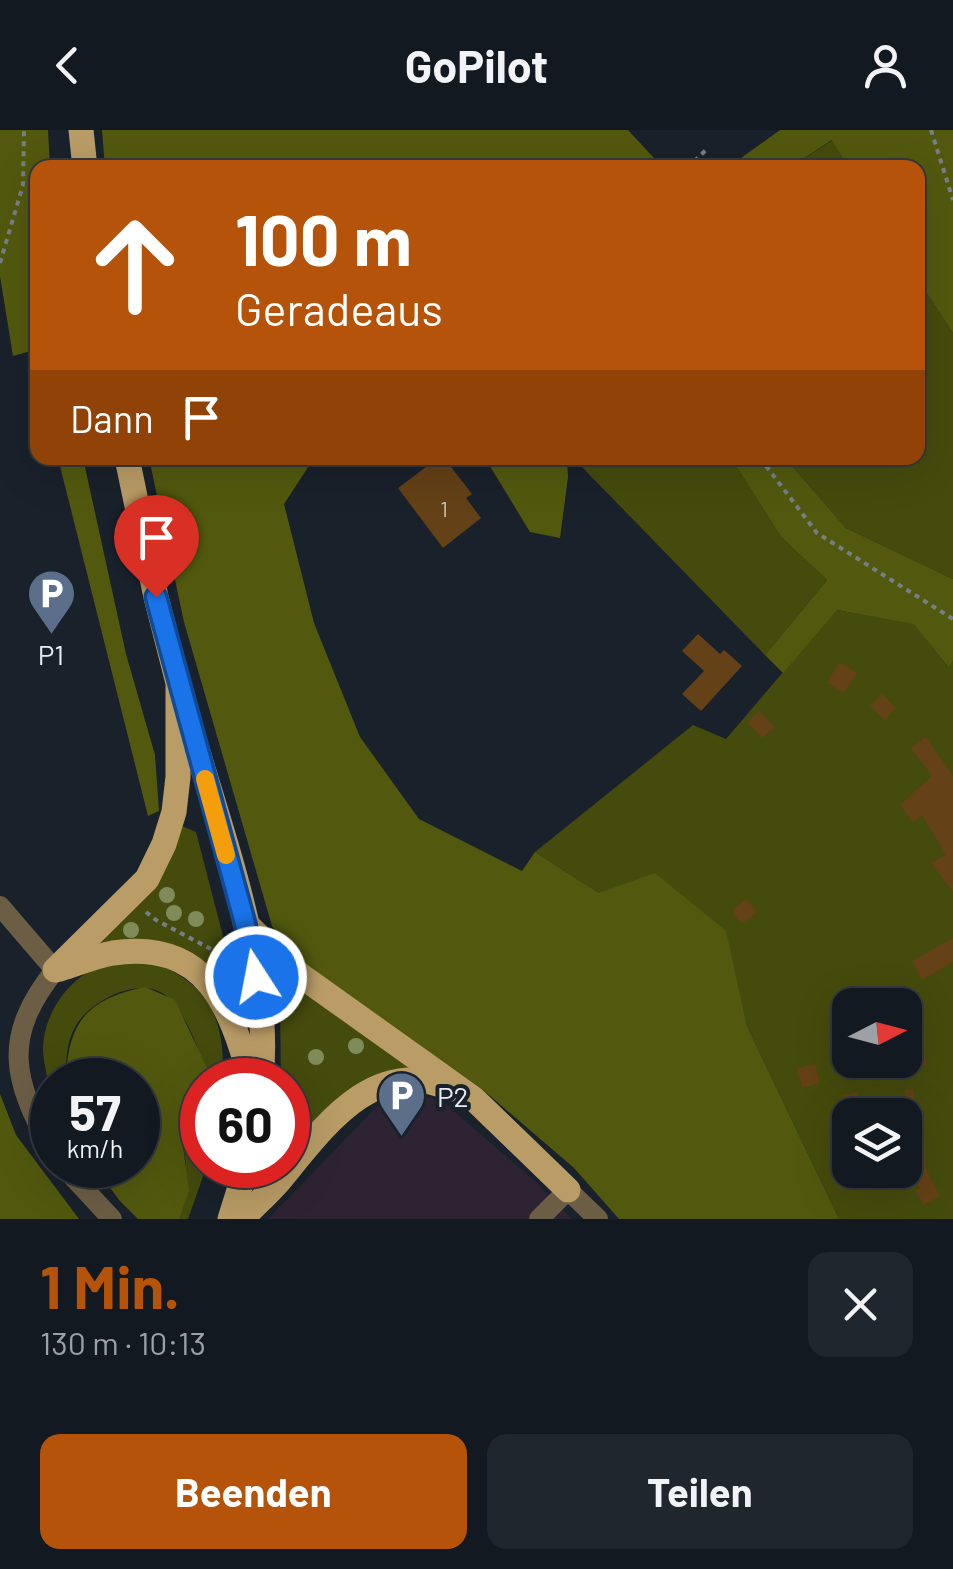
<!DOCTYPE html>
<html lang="de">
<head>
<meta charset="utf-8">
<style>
  body { margin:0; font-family:Barlow,sans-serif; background:#20262d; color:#f1f3f6; height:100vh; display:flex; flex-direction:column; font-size:38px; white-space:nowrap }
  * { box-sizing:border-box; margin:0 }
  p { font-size:32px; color:#9da0a5 }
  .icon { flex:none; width:55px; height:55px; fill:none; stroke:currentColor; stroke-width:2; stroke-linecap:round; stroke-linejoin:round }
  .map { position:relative; height:1089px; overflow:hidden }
  .panel { display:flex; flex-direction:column; background:#131920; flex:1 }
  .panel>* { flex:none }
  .guide { position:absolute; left:30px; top:30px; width:895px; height:305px; border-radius:20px; box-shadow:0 10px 40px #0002,0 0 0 2px #32383e; background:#b45309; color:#fff; overflow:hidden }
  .needle { width:65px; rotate:84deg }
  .fabs { position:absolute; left:832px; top:858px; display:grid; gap:20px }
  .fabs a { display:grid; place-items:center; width:90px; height:90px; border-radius:20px; background:#131920; box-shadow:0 10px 40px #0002,0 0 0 2px #32383e; font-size:50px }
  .speed { position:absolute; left:30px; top:928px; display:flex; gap:20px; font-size:50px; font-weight:700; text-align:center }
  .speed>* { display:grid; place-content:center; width:130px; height:130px; border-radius:50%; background:#131920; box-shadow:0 10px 40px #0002,0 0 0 2px #32383e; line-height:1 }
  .speed small { font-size:25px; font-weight:400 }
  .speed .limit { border:15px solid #d22; background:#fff; color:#111 }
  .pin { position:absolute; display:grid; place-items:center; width:85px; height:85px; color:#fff; margin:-102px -42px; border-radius:50% 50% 50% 0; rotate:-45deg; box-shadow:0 0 10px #0007 }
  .pin .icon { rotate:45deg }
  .me { position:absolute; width:110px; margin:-55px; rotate:349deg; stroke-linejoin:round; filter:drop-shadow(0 0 8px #0008) }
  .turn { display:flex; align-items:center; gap:35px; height:210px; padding:0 40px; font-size:45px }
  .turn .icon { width:130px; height:130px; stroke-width:2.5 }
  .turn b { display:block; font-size:70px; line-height:85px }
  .then { display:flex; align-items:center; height:95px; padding:0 40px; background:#0003; gap:20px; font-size:38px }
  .round { display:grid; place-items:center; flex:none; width:105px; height:105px; border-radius:20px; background:#20262d }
  .overview { display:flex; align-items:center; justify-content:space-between; height:170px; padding:0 40px }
  h1 { font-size:60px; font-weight:700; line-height:75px; color:#b45309 }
  .button { display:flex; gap:20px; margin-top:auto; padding:20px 40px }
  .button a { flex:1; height:115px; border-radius:20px; background:#b45309; color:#fff; font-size:40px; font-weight:700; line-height:115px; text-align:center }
  .button a+a { background:#20262d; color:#f1f3f6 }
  header { display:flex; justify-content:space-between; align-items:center; height:130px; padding:0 40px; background:#131920; font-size:45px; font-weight:700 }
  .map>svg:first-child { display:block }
  .education { fill:#2d2332 }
  .green { fill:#454b0c; fill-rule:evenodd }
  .forest { fill:#52590e }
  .building { fill:#644116 }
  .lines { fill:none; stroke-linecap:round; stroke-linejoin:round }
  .path { stroke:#777e86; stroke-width:4; stroke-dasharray:5 5; stroke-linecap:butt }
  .street { stroke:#6c5e45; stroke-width:20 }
  .primary { stroke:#b99c66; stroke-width:25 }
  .tree { fill:#808b5a }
  .route-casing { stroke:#114b97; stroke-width:25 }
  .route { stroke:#1a73e8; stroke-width:18 }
  .slow { stroke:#f59e0b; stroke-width:18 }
  .labels { text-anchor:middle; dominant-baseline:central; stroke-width:8; stroke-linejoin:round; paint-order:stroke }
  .number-label { font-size:22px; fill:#c6c1bc }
  .poi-label { font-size:28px; fill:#e7ecf3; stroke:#19212b }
</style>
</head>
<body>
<header><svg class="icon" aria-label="back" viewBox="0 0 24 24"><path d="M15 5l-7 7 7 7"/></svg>GoPilot<svg class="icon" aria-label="person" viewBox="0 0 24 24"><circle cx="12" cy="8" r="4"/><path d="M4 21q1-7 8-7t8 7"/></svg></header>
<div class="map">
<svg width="953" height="1089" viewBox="0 0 953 1089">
  <rect width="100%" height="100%" fill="#19212b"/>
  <!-- education -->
  <path class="education" d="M409 963 442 971 535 1051 572 1089H268L388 965Z"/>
  <!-- green -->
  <g class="green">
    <path d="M833 10 848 37 789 38Z"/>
    <path d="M918 150 953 203V449L846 398 785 328H918Z"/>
    <path d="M579 328H731L781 407 827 450 765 525 580 335Z"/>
    <path d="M836 480 914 493 947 536 953 531V1089H839L747 896 725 801 599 763 535 722 693 595 726 609ZM850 875H905V930H850ZM850 985H905V1040H850Z"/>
    <path d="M182 696 196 702 238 864C229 858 224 848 216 841 177 807 144 809 96 816Z"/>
    <path d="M148 831C209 852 225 887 223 950H206C207 936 200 927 196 914 190 897 177 872 162 863 135 847 88 873 75 897 66 913 66 932 66 950H52V968C49 953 44 937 43 921 42 884 71 842 109 834 121 832 135 832 148 831Z"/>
    <path d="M279 836 415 939 367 949 344 963 288 1023V950H281L280 875 276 840Z"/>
    <path d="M202 978V1035H207L188 1089H178L186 1033 183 1016 195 997Z"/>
  </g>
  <!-- forest -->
  <g class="forest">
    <path d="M0 0H48L50 37 38 38 37 248 31 221 13 226 0 146Z"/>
    <path d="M102 0H628L654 28H741L780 0H953V203L918 150V38L848 37 832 10 789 38H105Z"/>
    <path d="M58 328H83L126 524 155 625 159 681 148 686Z"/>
    <path d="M149 328H314L284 374 314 493 360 607 419 689 522 741 535 722 599 763 655 743 726 801 747 896 839 1089H619L574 1038 482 959 305 836 272 796 184 492Z"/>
    <path d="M485 328H567L568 347 560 408 530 402Z"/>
    <path d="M731 328H785L846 398 953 449V531L948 537 914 494 837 480 783 543 765 525 827 450 781 407Z"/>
    <path d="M145 857 175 870 207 938 206 950H202L201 985 183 1016 189 1061 179 1089H138L119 1070 94 1035H138V950H66C68 892 87 869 145 857Z"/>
    <path d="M0 964 16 1005 79 1089H0Z"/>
  </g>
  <!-- building -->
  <g class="building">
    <path d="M438 328H444L472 364 466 368 481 388 443 418 398 358Z"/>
    <path d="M698 504 720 524 724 520 742 536 701 581 682 564 704 541 682 521Z"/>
    <path d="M839 532 857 543 844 563 827 553Z"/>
    <path d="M882 564 896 578 885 590 870 576Z"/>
    <path d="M759 581 775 597 762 608 747 592Z"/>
    <path d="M926 607 953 646V762L931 733 946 725 922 685 913 692 900 675 932 646 911 618Z"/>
    <path d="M746 769 757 782 742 794 732 780Z"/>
    <path d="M953 808V832L922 850 912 831Z"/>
    <path d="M921 917 927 934 905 941V923Z"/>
    <path d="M815 934 820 953 802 958 797 938Z"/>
    <path d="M913 959 927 1042 940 1066 923 1075 916 1061 919 1059 905 1010V960Z"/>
    <path d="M857 962 863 985H846L841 966Z"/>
  </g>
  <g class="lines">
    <!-- path -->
    <g class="path">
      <path d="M931 0 953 70"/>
      <path d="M687 38 706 20"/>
      <path d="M0 133 23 55 24 0"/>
      <path d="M760 328 817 403 953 489"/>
      <path d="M146 782 156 790 226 827 228 834 224 839"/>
    </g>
    <!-- street -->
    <g class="street">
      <path d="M0 776 55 840C2 907 12 949 52 1020"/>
      <path d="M62 1035 112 1089"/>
      <path d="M539 1089 568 1060 598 1089"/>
    </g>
    <!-- primary -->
    <g class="primary">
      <path d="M81 0 85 38"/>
      <path d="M187 585C218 695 273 835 261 950"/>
      <path d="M245 793 300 845 474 969 568 1060"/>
      <path d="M60 839C77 834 95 826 113 823 206 810 230 875 251 950"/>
      <path d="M55 840 147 749 164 714 174 682 178 647V553L156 467 127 328"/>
      <path d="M230 1089 247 1035"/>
      <path d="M242 1089C254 1076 268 1064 280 1050 323 998 374 924 451 959"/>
    </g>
  </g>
  <!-- trees -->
  <g class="tree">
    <circle cx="167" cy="765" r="8"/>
    <circle cx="174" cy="783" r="8"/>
    <circle cx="196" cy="789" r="8"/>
    <circle cx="131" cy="800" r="8"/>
    <circle cx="356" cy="916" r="8"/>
    <circle cx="316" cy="927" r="8"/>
  </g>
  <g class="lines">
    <defs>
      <path id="route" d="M156 467 245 793 256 847"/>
    </defs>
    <!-- route casing -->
    <use href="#route" class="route-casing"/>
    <!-- route -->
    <use href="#route" class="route"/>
    <!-- slow -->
    <path class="slow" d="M205 649 226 725"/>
  </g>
  <!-- icons -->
  <defs>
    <symbol id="parking-pin" viewBox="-11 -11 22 30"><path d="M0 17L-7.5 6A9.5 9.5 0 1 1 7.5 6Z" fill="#5c6f8a" stroke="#19212b"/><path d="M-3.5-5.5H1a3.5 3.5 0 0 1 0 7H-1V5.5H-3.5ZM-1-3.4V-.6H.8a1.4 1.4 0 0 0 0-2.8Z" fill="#fff"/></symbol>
  </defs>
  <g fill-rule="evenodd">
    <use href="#parking-pin" x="24" y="436" width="55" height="75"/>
    <use href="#parking-pin" x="374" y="938" width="55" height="75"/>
  </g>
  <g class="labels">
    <!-- number labels -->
    <g class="number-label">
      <text x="444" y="378">1</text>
    </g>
    <!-- poi labels -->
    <g class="poi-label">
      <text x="51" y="524">P1</text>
      <text x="437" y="966" text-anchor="start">P2</text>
    </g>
  </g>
</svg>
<div class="fabs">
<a><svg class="needle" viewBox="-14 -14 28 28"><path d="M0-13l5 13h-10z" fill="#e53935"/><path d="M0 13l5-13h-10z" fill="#9da0a5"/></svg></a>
<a><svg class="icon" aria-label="layers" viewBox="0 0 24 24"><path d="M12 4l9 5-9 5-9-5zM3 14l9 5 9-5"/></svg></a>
</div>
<div class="speed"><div>57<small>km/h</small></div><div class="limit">60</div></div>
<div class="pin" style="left:156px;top:467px;background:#d93025"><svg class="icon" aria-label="arrive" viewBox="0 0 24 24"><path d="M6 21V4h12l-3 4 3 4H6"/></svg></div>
<svg class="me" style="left:256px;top:847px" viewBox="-20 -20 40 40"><circle r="17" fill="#1a73e8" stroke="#fff" stroke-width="3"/><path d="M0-11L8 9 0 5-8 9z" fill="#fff"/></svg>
<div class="guide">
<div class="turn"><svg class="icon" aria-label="ahead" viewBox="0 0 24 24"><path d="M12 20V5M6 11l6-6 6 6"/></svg><div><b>100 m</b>Geradeaus</div></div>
<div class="then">Dann<svg class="icon" aria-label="arrive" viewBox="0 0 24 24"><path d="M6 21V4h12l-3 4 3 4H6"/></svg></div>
</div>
</div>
<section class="panel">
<div class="overview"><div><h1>1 Min.</h1><p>130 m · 10:13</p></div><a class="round"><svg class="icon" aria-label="close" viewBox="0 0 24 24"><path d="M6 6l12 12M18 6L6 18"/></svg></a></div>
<div class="button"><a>Beenden</a><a>Teilen</a></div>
</section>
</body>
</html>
